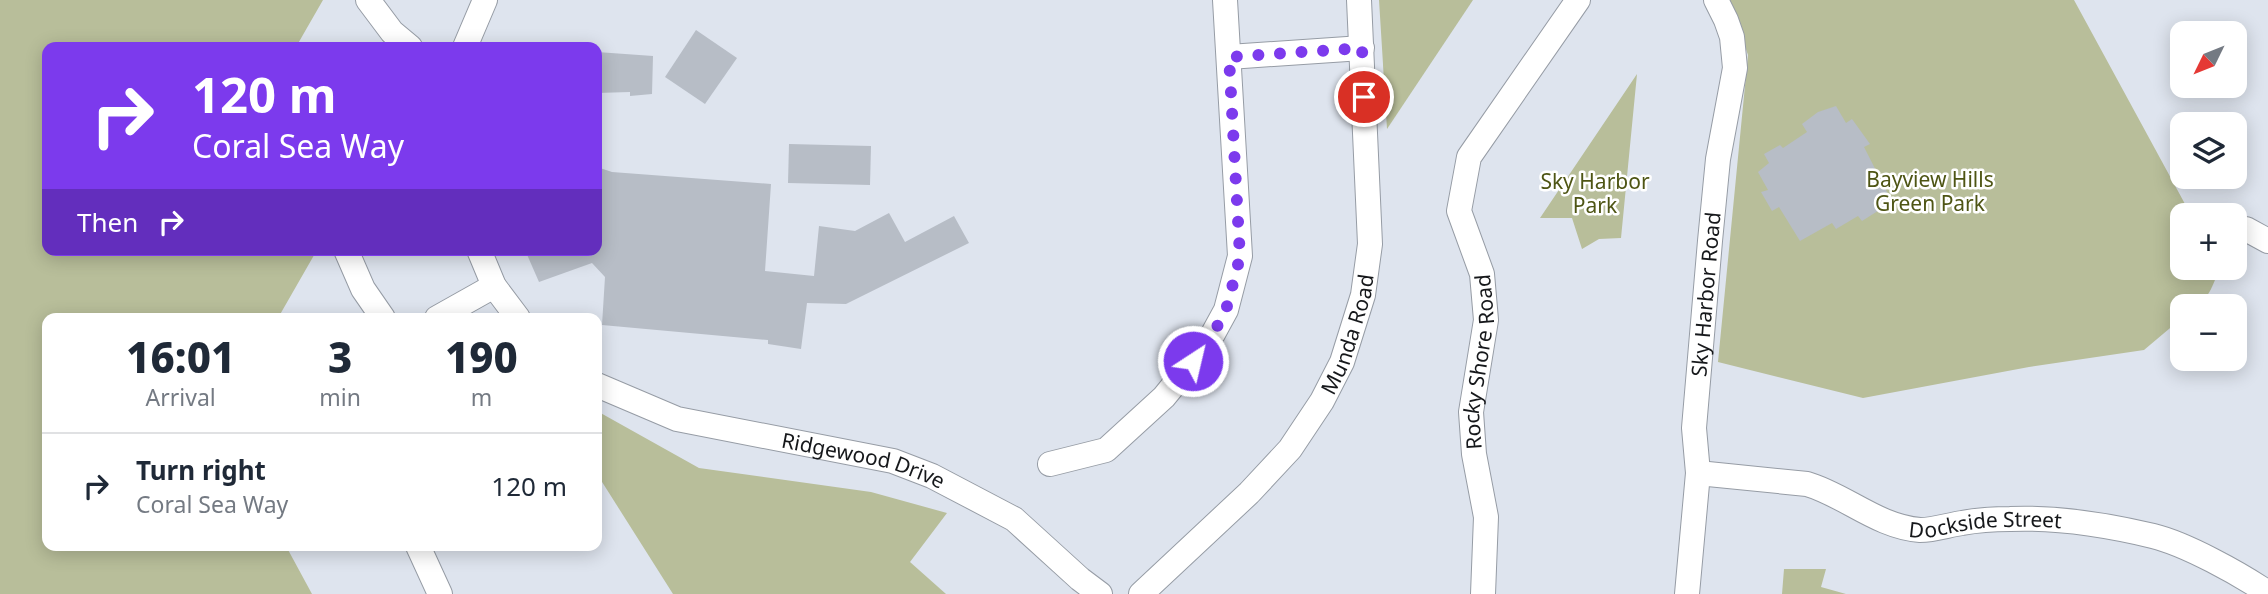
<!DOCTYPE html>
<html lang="en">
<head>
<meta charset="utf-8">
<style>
  body { margin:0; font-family:"Noto Sans",sans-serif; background:#f2f2f3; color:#1f2937; height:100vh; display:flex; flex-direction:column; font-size:26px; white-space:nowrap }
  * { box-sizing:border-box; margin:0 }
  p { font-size:23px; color:#747a83 }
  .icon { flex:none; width:38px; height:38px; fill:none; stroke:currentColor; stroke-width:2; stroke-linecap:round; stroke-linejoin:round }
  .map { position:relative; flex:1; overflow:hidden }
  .details { position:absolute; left:42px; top:313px; width:560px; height:238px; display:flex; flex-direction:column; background:#fff; border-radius:14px; box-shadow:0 4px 18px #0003 }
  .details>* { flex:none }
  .hud { position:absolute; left:42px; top:42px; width:560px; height:214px; border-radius:14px; box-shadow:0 4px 18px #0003; background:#7c3aed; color:#fff; overflow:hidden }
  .needle { width:46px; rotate:227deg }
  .controls { position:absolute; left:2170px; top:21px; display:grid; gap:14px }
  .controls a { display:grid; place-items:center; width:77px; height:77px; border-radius:14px; background:#fff; box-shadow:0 4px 18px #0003; font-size:35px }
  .pin { position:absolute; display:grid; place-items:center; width:60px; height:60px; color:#fff; margin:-30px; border:4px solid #fff; border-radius:50%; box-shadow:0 2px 7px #0007 }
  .me { position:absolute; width:77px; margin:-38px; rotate:35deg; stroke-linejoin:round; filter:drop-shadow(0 0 5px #0008) }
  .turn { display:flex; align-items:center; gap:24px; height:147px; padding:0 35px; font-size:32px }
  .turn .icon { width:91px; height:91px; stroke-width:2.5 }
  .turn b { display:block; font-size:49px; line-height:60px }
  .then { display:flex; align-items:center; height:66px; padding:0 35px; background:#0003; gap:14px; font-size:26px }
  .eta { display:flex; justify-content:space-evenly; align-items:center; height:119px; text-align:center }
  .eta b { font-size:42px; font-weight:800; line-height:49px }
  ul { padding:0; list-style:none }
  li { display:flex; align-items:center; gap:21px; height:105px; padding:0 35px; border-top:2px solid #e0e1e3 }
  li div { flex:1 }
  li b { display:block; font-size:26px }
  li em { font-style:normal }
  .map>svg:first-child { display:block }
  .green { fill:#b8be9a }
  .building { fill:#b7bdc6 }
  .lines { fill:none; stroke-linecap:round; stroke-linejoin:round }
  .minor-casing { stroke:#969ca5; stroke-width:26 }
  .minor { stroke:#fff; stroke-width:24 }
  .route { stroke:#7c3aed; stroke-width:12; stroke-dasharray:0 21.6 }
  .labels { text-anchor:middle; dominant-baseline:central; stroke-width:5; stroke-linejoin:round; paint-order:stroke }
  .park-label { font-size:21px; fill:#4e5514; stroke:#fff }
  .street-label { font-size:21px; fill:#16181b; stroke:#fff }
</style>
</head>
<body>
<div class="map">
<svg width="2268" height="594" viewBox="0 0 2268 594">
  <rect width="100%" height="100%" fill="#dee4ee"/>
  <!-- green -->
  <g class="green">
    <path d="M0 0H323L296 47H47V250H317L278 318H47V546H286L312 594H0Z"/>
    <path d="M1379 0H1473L1387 129Z"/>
    <path d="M1729 0H2074L2191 215H2182V268H2220C2210 290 2209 306 2182 306V318L2144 350 2029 367 1863 398 1718 362 1748 55Z"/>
    <path d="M1637 74 1621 238 1599 239 1582 249 1572 218H1540Z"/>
    <path d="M597 411 699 468 871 492 947 513 910 562 946 594H673L597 474Z"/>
    <path d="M1784 569H1826L1821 587 1846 594H1782Z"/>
  </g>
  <!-- building -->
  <g class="building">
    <path d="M696 30 737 58 705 104 665 77Z"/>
    <path d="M597 52 653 56 652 94 630 96V92L597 93Z"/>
    <path d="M1836 106 1846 123 1852 119 1870 144 1864 147 1892 202 1862 221 1858 216 1836 229 1832 223 1800 241 1779 207 1772 211 1761 192 1768 190 1758 172 1769 163 1764 154 1780 145 1783 148 1807 132 1802 124 1818 112Z"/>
    <path d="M789 144 871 146 870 185 788 183Z"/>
    <path d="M597 167 612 172 771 184 765 271 814 276 819 226 855 231 889 213 905 242 954 216 969 243 846 304 807 303 801 349 768 344V340L602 325 605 277 592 263 539 282 525 250H597Z"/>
  </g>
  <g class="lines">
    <defs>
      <g id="minor">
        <path d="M368 0 392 32 410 47"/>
        <path d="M465 47 485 0"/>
        <path d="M1229 57 1362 48"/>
        <path d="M2246 229 2268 241"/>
        <path d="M346 250 363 289 383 318"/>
        <path d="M479 250 494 286 518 318"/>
        <path d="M437 318 494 286"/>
        <path id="s1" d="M597 385 677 419 893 461 932 476 1014 519 1080 579 1100 594"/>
        <path d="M1050 464 1106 450 1164 397 1208 343 1226 310 1240 256 1225 0"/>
        <path id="s2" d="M1698 473 1807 484C1845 495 1878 527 1920 530 1935 530 1948 525 1962 523 1978 520 1994 519 2010 519 2057 517 2107 525 2153 536 2186 544 2240 574 2268 593"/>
        <path d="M418 546 440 594"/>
        <path id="s3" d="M1141 594 1249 493 1290 449 1322 401 1342 362 1363 295 1370 244 1359 0"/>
        <path id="s4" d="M1483 594 1486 517 1474 454 1471 412 1486 320 1482 274 1459 211 1469 157 1578 0"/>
        <path id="s5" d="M1687 594 1698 473 1694 428 1710 241 1718 159 1735 68 1732 37 1726 20 1716 0"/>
      </g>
    </defs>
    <!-- minor casing -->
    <use href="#minor" class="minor-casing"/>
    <!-- minor -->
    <use href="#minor" class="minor"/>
  </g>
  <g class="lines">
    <!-- route -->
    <path class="route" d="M1193 361 1208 343 1226 310 1240 257 1229 57 1362 48 1364 97"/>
  </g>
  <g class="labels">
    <!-- park labels -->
    <g class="park-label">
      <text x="1930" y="179">Bayview Hills<tspan x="1930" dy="24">Green Park</tspan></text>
      <text x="1595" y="181">Sky Harbor<tspan x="1595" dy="24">Park</tspan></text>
    </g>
    <!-- street labels -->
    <g class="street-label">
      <text stroke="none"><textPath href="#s5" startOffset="301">Sky Harbor Road</textPath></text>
      <text stroke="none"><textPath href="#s3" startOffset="338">Munda Road</textPath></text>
      <text stroke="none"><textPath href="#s4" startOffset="234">Rocky Shore Road</textPath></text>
      <text stroke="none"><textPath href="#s1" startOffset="278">Ridgewood Drive</textPath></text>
      <text stroke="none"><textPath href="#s2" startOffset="298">Dockside Street</textPath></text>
    </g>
  </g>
</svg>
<div class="controls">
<a><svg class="needle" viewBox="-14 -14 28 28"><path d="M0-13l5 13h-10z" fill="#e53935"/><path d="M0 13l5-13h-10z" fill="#747a83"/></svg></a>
<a><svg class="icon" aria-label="layers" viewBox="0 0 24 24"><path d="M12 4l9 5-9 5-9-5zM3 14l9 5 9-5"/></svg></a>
<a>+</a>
<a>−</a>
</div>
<div class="pin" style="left:1364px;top:97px;background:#d93025"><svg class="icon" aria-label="arrive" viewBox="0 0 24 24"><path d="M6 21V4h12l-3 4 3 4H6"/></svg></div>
<svg class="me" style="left:1193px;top:361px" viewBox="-20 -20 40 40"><circle r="17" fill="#7c3aed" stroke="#fff" stroke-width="3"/><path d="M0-11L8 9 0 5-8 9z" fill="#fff"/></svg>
<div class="hud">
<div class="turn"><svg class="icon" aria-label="right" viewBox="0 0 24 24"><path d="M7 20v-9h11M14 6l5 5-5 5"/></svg><div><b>120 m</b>Coral Sea Way</div></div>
<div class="then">Then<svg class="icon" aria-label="right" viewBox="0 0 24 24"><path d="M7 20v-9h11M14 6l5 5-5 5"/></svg></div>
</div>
<section class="details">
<div class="eta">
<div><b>16:01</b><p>Arrival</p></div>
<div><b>3</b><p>min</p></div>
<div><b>190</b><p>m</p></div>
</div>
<ul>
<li><svg class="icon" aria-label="right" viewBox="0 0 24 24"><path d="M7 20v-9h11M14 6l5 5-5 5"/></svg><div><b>Turn right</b><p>Coral Sea Way</p></div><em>120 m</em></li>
</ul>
</section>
</div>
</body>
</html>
